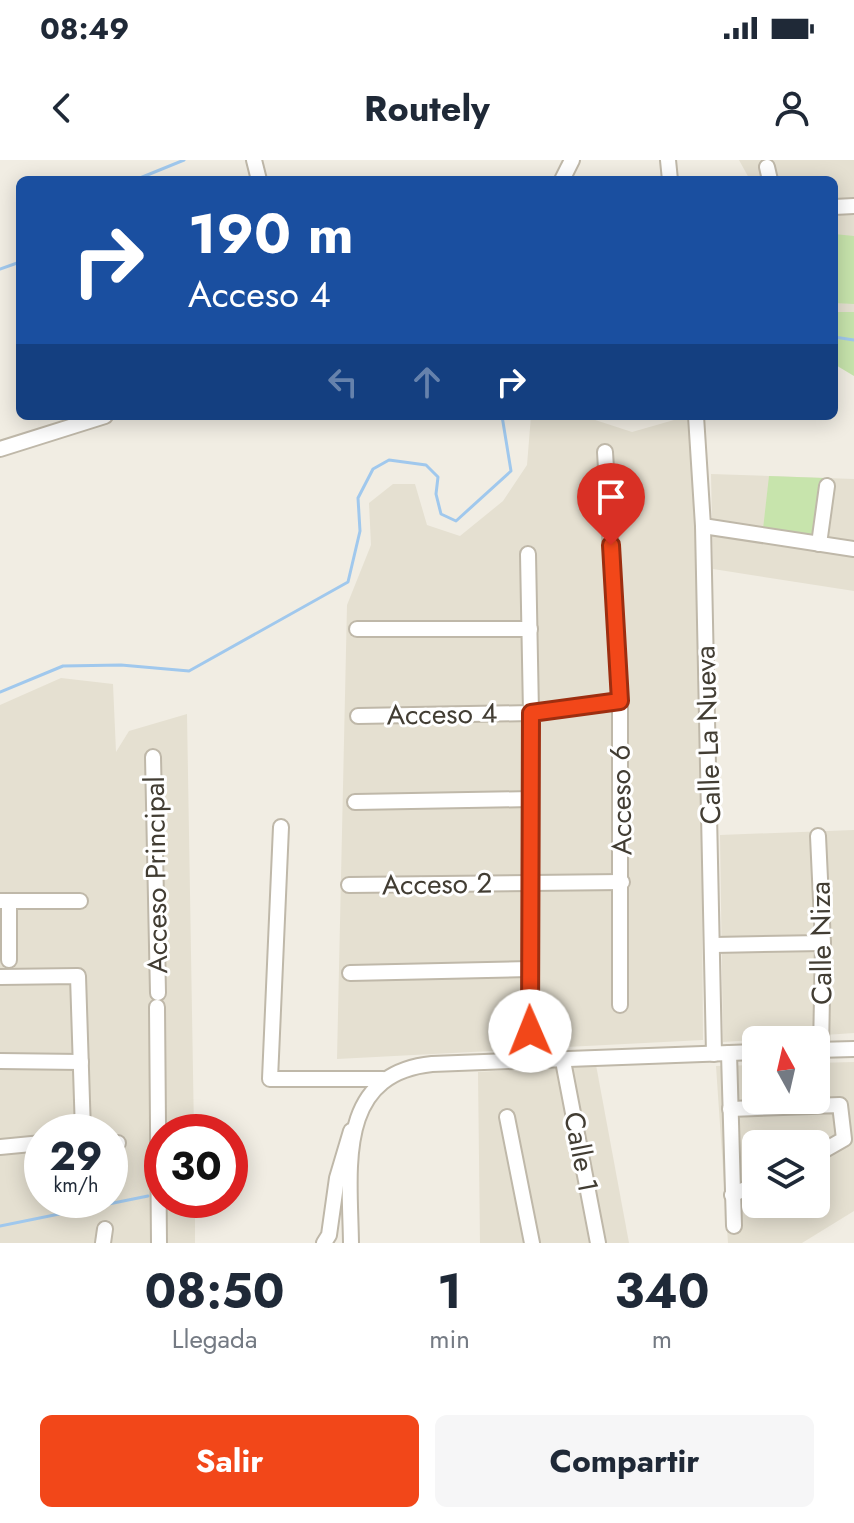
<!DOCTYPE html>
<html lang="es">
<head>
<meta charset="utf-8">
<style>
  body { margin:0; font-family:Jost,sans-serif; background:#f6f6f7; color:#1f2937; height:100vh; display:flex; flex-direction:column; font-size:30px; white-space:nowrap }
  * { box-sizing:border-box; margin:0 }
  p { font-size:26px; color:#747a83 }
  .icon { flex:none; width:44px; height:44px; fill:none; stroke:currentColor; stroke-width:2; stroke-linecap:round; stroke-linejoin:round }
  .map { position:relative; height:1083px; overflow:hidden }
  .sheet { display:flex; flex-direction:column; background:#fff; flex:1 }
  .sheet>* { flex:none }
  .top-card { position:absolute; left:16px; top:16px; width:822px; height:244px; border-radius:12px; box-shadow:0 4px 20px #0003; background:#1a4fa0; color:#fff; overflow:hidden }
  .needle { width:52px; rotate:352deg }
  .fabs { position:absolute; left:742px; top:866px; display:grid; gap:16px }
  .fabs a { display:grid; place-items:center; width:88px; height:88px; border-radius:12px; background:#fff; box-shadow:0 4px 20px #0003; font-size:40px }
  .speed { position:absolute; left:24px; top:954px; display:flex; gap:16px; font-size:40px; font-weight:700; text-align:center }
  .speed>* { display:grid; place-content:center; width:104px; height:104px; border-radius:50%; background:#fff; box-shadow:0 4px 20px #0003; line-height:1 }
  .speed small { font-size:20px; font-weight:400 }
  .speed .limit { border:12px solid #d22; background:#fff; color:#111 }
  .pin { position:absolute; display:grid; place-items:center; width:68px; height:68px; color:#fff; margin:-82px -34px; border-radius:50% 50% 50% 0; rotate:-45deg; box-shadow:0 0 8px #0007 }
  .pin .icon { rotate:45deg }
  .me { position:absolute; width:88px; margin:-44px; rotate:359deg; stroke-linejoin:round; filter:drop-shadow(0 0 6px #0008) }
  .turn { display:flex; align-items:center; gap:28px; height:168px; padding:0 40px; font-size:36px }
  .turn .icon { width:104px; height:104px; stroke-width:2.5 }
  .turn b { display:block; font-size:56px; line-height:68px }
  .lanes { display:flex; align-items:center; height:76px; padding:0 40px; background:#0003; justify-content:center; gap:40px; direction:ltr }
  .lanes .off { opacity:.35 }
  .eta { display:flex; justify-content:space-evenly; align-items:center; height:136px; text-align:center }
  .eta b { font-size:48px; font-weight:700; line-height:56px }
  .primary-button { display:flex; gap:16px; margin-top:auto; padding:16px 40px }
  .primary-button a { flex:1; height:92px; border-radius:12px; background:#f24719; color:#fff; font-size:32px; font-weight:700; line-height:92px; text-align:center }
  .primary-button a+a { background:#f6f6f7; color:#1f2937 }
  .status { display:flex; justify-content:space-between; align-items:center; height:56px; padding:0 40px; background:#fff; direction:ltr }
  .status svg { height:22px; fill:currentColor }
  header { display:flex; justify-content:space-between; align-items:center; height:104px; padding:0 40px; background:#fff; font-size:36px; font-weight:700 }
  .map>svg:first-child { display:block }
  .residential { fill:#e5e0d1; fill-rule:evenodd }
  .green { fill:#c7e4ac }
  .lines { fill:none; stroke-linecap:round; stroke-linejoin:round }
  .stream { stroke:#a0c8ed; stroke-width:3 }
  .minor-casing { stroke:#bfb8a9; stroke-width:18 }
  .minor { stroke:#fff; stroke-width:14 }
  .route-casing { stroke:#9d2e10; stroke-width:20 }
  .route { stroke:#f24719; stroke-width:14 }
  .labels { text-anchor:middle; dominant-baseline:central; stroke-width:6; stroke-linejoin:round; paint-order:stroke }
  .street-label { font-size:28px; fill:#423d33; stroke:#fff }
</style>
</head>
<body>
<div class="status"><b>08:49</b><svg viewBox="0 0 49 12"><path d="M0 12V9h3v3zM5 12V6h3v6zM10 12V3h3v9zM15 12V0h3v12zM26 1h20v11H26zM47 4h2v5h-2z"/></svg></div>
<header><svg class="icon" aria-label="back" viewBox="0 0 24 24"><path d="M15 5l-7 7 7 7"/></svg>Routely<svg class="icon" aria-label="person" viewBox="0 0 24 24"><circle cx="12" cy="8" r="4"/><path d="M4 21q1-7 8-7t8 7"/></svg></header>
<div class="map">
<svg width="854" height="1083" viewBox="0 0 854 1083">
  <rect width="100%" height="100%" fill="#f1ede3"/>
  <!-- residential -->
  <g class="residential">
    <path d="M739 0H854V152H834V20H750Z"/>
    <path d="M531 256H583L632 272 688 256 700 433 703 880 337 899 347 445 371 385 369 343 393 324H415L427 365 460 376 503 341 527 305Z"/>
    <path d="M711 314 854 319V431L713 409Z"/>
    <path d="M61 518 113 524 116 592 129 571 187 554 194 972H162V1040H195V1083H0V545ZM42 972H110V1040H42Z"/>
    <path d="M854 670V873L723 882 720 675Z"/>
    <path d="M854 902V1051L802 1083H728L716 906 756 905V940H816V903ZM756 984H816V1044H756Z"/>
    <path d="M596 905 629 1083H480L478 912Z"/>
  </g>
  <!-- green -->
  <g class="green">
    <path d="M834 74 854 76V144L834 143Z"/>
    <path d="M834 152H854V216L834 204Z"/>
    <path d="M769 316 824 318 815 377 763 369Z"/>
  </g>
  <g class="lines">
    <!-- stream -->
    <g class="stream">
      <path d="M135 20 184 0"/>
      <path d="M0 109 20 102"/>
      <path d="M834 177 854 180"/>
      <path d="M0 532 63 506 121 505 189 511 348 422 360 371 358 338 373 309 389 300 426 305 438 317 436 334 441 354 456 361 511 311 502 256"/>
      <path d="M0 1066 148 1036"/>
    </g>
    <defs>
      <g id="minor">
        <path d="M254 0 259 20"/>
        <path d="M668 0 670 20"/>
        <path d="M767 7 770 20"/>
        <path d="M562 20 572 0"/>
        <path d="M834 47 854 46"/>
        <path d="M696 256 703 366 714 894"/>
        <path d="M0 289 105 256"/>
        <path d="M605 292 620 541V845"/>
        <path d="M703 366 854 389"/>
        <path d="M819 384 827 326"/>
        <path d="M528 394 531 553 530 902"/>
        <path d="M357 469H530"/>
        <path d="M358 556 531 553 620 541"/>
        <path d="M153 597 158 833"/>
        <path d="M355 642 531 639"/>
        <path d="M281 667 270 919H383"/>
        <path d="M818 676 823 783 821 890"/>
        <path d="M349 725 622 722"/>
        <path d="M0 741H80"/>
        <path d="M9 741V800"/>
        <path d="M714 785 823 783"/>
        <path d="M350 813 529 809"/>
        <path d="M0 817 78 816 83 972"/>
        <path d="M157 847 159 1083"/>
        <path d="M816 890 854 889"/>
        <path d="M729 893 734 1066"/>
        <path d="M0 901 81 902"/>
        <path d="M563 901 598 1083"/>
        <path d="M730 949 840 945 844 979 816 995"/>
        <path d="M507 957 532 1083"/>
        <path d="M110 983H118"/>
        <path d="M0 987 42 983"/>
        <path d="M732 1035 756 1024"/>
        <path d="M103 1083 105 1069"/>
        <path d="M324 1083 329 1075 337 1018 351 971"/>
        <path d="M351 1083C350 1009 335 914 432 904L756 892"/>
      </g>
    </defs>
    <!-- minor casing -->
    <use href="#minor" class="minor-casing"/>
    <!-- minor -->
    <use href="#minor" class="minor"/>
  </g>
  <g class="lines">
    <defs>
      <path id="route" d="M530 871 531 553 620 541 611 385"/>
    </defs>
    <!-- route casing -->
    <use href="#route" class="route-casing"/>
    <!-- route -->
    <use href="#route" class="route"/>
  </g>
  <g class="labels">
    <!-- street labels -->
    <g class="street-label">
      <text transform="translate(442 554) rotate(-1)">Acceso 4</text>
      <text transform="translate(708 575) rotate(-92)">Calle La Nueva</text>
      <text transform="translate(621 640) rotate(-91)">Acceso 6</text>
      <text transform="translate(156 715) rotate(-91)">Acceso Principal</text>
      <text transform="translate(437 724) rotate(-1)">Acceso 2</text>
      <text transform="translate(821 783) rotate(-91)">Calle Niza</text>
      <text transform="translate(581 992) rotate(79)">Calle 1</text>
    </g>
  </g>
</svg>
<div class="fabs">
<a><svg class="needle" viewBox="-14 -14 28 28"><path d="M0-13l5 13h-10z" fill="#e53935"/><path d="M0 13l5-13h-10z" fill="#747a83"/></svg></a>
<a><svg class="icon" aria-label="layers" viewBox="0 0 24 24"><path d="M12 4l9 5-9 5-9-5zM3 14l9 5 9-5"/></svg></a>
</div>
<div class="speed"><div>29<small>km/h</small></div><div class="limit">30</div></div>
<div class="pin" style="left:611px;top:385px;background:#d93025"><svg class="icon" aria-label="arrive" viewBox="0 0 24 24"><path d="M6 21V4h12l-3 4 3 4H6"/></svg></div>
<svg class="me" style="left:530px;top:871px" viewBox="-20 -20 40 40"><circle r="19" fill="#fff"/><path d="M0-13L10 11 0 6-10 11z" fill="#f24719"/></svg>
<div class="top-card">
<div class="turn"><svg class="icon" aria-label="right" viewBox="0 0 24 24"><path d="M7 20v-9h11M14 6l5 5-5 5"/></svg><div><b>190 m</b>Acceso 4</div></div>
<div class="lanes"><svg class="icon off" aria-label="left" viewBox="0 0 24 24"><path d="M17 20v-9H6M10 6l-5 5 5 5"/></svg><svg class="icon off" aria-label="ahead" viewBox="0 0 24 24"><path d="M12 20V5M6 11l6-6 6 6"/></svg><svg class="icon" aria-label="right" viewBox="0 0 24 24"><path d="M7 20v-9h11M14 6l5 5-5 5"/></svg></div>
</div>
</div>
<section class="sheet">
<div class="eta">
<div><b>08:50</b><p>Llegada</p></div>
<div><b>1</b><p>min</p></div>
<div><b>340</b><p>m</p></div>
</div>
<div class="primary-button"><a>Salir</a><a>Compartir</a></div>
</section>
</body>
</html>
